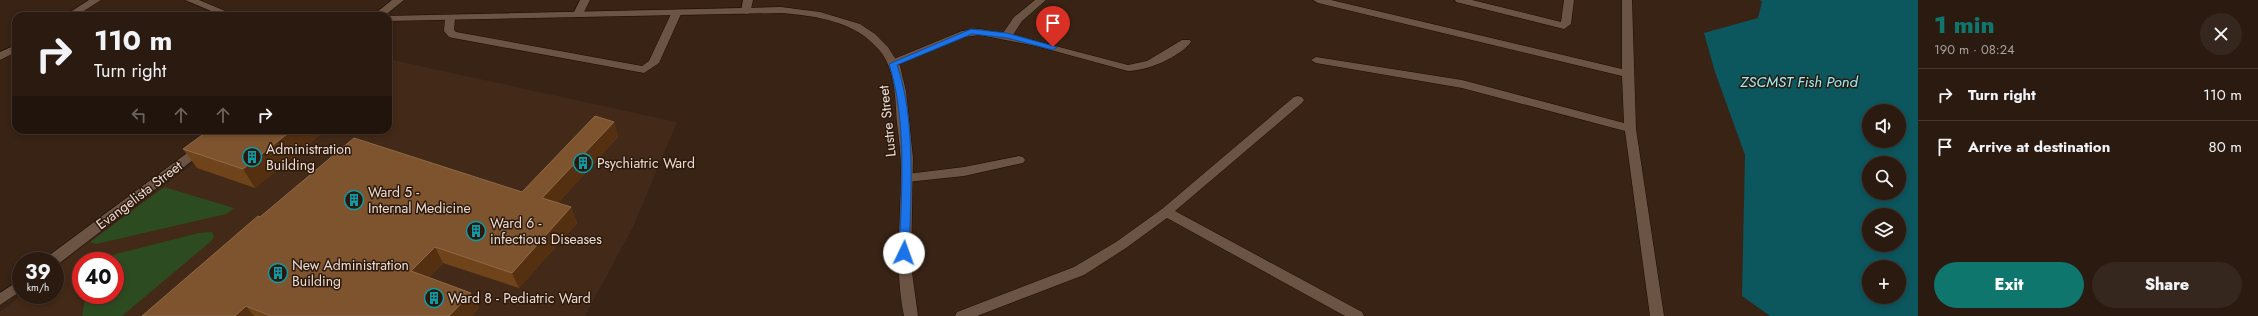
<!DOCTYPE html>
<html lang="en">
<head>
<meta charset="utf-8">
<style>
  body { margin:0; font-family:Jost,sans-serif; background:#36271e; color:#f1f3f6; height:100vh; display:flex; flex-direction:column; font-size:15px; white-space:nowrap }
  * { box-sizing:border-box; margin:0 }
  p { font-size:13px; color:#a5a19f }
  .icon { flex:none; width:22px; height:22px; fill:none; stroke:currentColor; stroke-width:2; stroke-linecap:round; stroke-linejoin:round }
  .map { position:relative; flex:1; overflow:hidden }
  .panel { display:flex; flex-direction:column; background:#2a1a10; width:340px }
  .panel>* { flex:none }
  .guide { position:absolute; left:12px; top:12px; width:380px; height:122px; border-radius:12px; box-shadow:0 2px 6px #0003,0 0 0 1px #463830; background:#2a1a10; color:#f1f3f6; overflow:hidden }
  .tools { position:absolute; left:1862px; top:104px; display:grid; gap:8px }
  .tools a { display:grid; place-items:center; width:44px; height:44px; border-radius:50%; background:#2a1a10; box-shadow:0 2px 6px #0003,0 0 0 1px #463830; font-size:20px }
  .speed { position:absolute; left:12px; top:252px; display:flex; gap:8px; font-size:20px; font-weight:700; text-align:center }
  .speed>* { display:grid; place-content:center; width:52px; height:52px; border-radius:50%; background:#2a1a10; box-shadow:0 2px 6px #0003,0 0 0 1px #463830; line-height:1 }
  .speed small { font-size:10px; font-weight:400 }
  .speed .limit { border:6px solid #d22; background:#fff; color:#111 }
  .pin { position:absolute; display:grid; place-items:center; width:34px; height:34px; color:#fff; margin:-41px -17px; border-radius:50% 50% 50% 0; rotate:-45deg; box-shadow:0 0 4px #0007 }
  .pin .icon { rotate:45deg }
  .me { position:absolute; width:44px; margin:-22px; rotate:3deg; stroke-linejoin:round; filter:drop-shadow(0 0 3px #0008) }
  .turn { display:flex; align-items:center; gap:14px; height:84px; padding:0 16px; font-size:18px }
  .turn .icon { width:52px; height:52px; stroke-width:2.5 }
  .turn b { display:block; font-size:28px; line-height:34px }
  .lanes { display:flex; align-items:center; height:38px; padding:0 16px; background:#0003; justify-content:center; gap:20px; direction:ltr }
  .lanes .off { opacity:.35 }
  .round { display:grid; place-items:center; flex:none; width:42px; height:42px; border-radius:21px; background:#36271e }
  .summary { display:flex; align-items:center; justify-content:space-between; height:68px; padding:0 16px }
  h1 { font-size:24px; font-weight:800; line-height:30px; color:#0f766e }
  .primary-button { display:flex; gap:8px; margin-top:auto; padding:8px 16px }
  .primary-button a { flex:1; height:46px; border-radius:24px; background:#0f766e; color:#fff; font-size:16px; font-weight:800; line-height:46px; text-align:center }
  .primary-button a+a { background:#36271e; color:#f1f3f6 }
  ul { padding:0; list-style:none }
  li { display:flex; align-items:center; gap:12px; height:52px; padding:0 16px; border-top:1px solid #463830 }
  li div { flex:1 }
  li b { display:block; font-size:15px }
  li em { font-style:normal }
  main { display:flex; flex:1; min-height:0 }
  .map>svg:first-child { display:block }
  .built { fill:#432917; fill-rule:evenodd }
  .green { fill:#2d4b21 }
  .water { fill:#0c565e; fill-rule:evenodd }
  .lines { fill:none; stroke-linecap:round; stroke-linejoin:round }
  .minor-casing { stroke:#1e0c02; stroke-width:1 }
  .tertiary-casing { stroke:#1e0c02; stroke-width:1 }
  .secondary-casing { stroke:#1e0c02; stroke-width:1 }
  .minor { fill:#6c5445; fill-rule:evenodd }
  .tertiary { fill:#6c5445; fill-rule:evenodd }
  .secondary { fill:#6c5445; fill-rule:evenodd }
  .wall { fill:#6f441a }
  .shaded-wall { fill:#543010 }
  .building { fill:#7d542e; stroke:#8e6a48 }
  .route { fill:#1a73e8; stroke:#114b97 }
  .labels { text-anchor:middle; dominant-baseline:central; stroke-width:3; stroke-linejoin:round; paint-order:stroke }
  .street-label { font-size:14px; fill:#ecddd4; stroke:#2d190c }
  .poi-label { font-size:14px; fill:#ecddd4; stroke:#2d190c; text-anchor:start }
  .water-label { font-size:15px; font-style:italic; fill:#94f2ff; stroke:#2d190c }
</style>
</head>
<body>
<main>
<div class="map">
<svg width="1918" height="316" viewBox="0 0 1918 316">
  <rect width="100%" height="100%" fill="#382315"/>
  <!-- built -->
  <path class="built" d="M388 59 677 122 633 227 585 316H0V312L21 295H55V268L237 130H388ZM81 261H115V295H81Z"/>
  <!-- green -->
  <g class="green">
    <path d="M164 187 234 208 226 214 96 244 90 242Z"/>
    <path d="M212 232 214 237 210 242 122 316H82L86 295H115V261H101L108 256 199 233Z"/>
  </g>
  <!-- water -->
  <path class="water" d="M1760 0H1918V316H1770L1742 296 1745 155 1715 72 1704 33 1758 18 1762 2ZM1869 111H1899V141H1869ZM1869 163H1899V193H1869ZM1869 215H1899V245H1869ZM1869 267H1899V297H1869Z"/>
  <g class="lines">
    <defs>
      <g id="minor">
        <path d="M89 0H101L76 16H64Z"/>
        <path d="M185 0H199L237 16H223Z"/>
        <path d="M580 0H590L582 16 578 17 573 14Z"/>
        <path d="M743 0H753L750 13 746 14 741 11Z"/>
        <path d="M1035 0H1046L1022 21 1013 35 1128 65 1147 61 1182 40H1190L1191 42C1180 57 1147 71 1128 71L1036 46 980 35 964 37 897 65H889L888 63 889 61 962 31 980 29 1003 33 1014 17Z"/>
        <path d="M1313 0H1331L1622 69V0H1632L1636 129 1664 316H1650L1625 131 1462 88 1316 63 1311 60 1316 57 1462 80 1624 123 1622 76 1318 3Z"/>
        <path d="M1455 0H1472L1561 22 1564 0H1574L1571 24 1564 29 1456 2Z"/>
        <path d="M676 11 681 14 659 63 644 73 453 38 449 37 444 31 445 18 450 15 455 18 454 30 456 32 642 66 649 61 671 14Z"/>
        <path d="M16 45V52L0 60V52Z"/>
        <path d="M1298 96 1302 97 1304 100 1302 103 1175 211 1362 312 1364 316H1345L1167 218 1126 248 1084 275 977 316H955L957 312 1074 267 1116 242 1162 209 1294 97Z"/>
        <path d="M1019 156 1023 157 1025 160 1023 163 964 176 907 182 901 178 907 174 964 167Z"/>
      </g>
      <path id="tertiary" d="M781 7 820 12 860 24 875 34 888 47 900 66 906 91 913 158 911 265 918 316H904C894 267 901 220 901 171 901 155 899 139 897 123 895 98 896 71 880 51 856 21 816 16 781 13L388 21V16H384Z"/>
      <g id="secondary">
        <path d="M392 0H404L384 16H372Z"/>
        <path d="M218 130H232L57 265H55V261H45L47 257Z"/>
        <path d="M21 279V291L0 305V293Z"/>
      </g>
    </defs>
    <!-- minor casing -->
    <use href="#minor" class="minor-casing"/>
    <!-- tertiary casing -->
    <use href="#tertiary" class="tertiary-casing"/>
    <!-- secondary casing -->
    <use href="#secondary" class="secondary-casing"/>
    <!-- minor -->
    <use href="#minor" class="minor"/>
    <!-- tertiary -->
    <use href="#tertiary" class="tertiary"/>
    <!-- secondary -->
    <use href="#secondary" class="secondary"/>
  </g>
  <!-- wall -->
  <g class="wall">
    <path d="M614 122 618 137 558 203 571 207 577 223 519 288 443 263 429 277 471 293 479 308 472 316H142L260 217 522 192Z"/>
    <path d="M209 130H326L255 188 197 168 183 149Z"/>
  </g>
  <!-- shaded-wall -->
  <g class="shaded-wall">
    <path d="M614 122 618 137 548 214 542 198Z"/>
    <path d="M292 130H326L255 188 243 169Z"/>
    <path d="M571 207 577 223 519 288 512 273Z"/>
    <path d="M435 247 443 263 420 286 411 271Z"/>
    <path d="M471 293 479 308 472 316H449Z"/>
    <path d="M246 306 254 316H235Z"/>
  </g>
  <!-- building -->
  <g class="building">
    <path d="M595 116 614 122 542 198 571 207 512 273 435 247 411 271 471 293 449 316H271L246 306 235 316H142L258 216 260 217 354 138 522 192Z"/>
    <path d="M209 130H292L243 169 183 149Z"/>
  </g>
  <!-- route -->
  <path class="route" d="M971 29 1007 33 1057 47 1053 50 1007 38 972 34 897 65C916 119 911 195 909 253L904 257 899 253C902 194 907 119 889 64Z"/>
  <!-- icons -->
  <defs>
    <symbol id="building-ring" viewBox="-11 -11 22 22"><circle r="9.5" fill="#2d190c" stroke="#0f9aa8" stroke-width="1.5"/><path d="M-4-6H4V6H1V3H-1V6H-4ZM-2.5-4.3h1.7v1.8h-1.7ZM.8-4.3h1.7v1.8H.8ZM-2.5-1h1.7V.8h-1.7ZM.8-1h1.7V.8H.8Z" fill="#0f9aa8"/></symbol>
  </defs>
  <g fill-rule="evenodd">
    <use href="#building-ring" x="241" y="146" width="22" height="22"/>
    <use href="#building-ring" x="572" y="152" width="22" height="22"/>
    <use href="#building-ring" x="343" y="189" width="22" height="22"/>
    <use href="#building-ring" x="465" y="220" width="22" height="22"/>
    <use href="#building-ring" x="267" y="262" width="22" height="22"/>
    <use href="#building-ring" x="423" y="287" width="22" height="22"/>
  </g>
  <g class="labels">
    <!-- street labels -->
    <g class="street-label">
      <text transform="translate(887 121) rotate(-96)">Lustre Street</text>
      <text transform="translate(139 195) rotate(-37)">Evangelista Street</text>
    </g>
    <!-- poi labels -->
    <g class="poi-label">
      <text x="266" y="149">Administration<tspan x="266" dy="16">Building</tspan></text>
      <text x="597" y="163">Psychiatric Ward</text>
      <text x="368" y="192">Ward 5 -<tspan x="368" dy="16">Internal Medicine</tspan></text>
      <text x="490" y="223">Ward 6 -<tspan x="490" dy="16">infectious Diseases</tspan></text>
      <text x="292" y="265">New Administration<tspan x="292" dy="16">Building</tspan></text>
      <text x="448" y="298">Ward 8 - Pediatric Ward</text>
    </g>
    <!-- water labels -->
    <g class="water-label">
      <text x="1799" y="82">ZSCMST Fish Pond</text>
    </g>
  </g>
</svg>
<div class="tools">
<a><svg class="icon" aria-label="sound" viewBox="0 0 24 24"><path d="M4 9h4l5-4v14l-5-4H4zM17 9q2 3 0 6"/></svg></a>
<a><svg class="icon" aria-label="search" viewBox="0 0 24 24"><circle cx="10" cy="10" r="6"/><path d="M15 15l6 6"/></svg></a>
<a><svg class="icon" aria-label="layers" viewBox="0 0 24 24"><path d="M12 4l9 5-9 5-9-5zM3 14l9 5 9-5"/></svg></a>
<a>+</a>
</div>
<div class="speed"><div>39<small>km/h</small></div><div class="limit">40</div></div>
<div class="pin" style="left:1053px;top:47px;background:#d93025"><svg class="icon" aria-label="arrive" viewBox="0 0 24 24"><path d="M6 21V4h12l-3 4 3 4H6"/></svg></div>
<svg class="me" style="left:904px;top:253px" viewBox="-20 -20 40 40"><circle r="19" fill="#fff"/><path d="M0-13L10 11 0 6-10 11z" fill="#1a73e8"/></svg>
<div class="guide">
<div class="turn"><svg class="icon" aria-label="right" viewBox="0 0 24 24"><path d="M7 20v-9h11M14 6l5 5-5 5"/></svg><div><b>110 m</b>Turn right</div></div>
<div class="lanes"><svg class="icon off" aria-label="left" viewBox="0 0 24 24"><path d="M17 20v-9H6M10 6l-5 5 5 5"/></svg><svg class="icon off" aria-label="ahead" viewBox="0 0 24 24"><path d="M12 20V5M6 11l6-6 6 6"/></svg><svg class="icon off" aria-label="ahead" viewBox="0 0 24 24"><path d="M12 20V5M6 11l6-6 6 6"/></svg><svg class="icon" aria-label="right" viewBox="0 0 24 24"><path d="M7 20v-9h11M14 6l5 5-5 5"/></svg></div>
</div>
</div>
<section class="panel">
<div class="summary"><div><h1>1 min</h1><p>190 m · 08:24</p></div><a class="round"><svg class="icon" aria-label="close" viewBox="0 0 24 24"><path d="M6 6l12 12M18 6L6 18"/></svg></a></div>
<ul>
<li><svg class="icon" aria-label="right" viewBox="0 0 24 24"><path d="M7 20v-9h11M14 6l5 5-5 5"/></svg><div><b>Turn right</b></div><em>110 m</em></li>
<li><svg class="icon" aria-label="arrive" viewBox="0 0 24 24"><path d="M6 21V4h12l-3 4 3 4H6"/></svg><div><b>Arrive at destination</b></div><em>80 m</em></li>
</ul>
<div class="primary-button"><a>Exit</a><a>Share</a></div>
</section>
</main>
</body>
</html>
